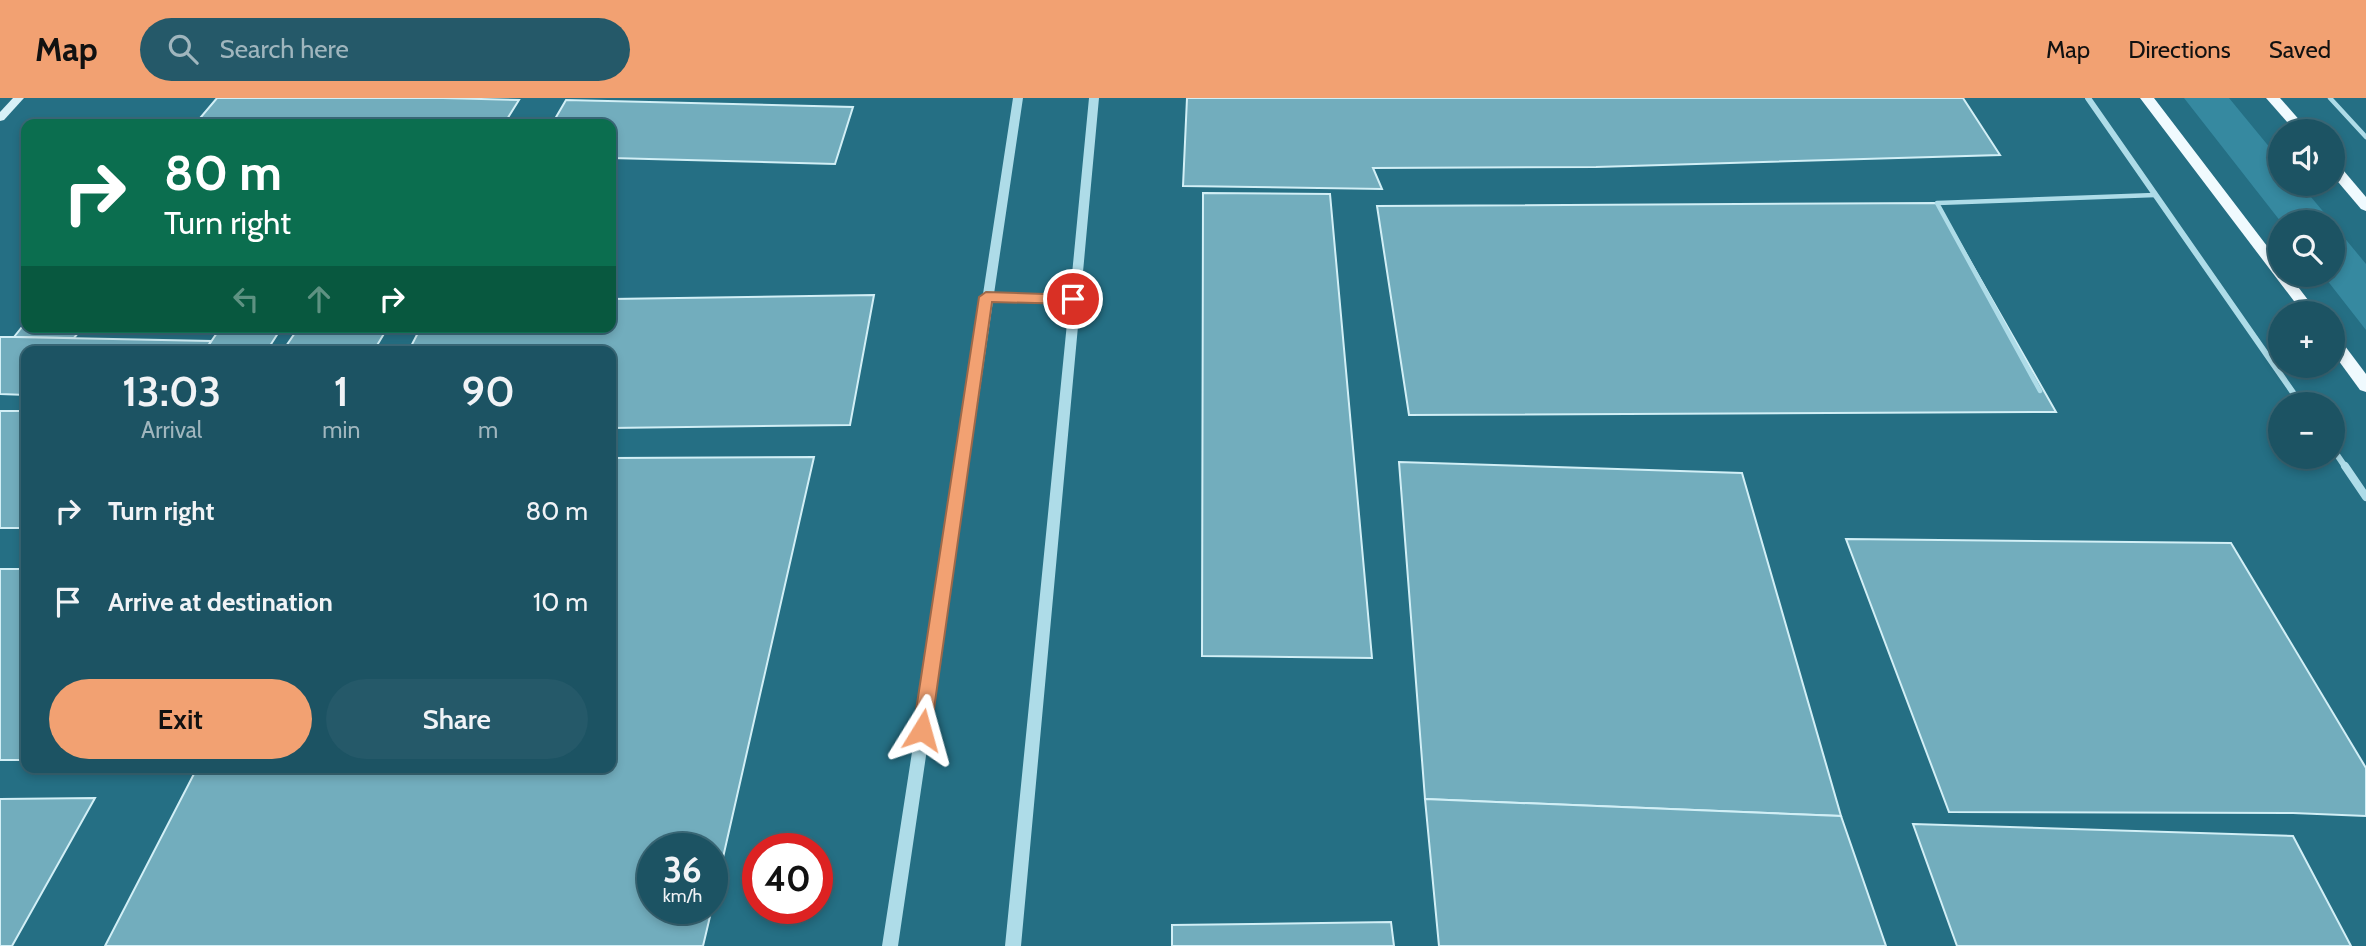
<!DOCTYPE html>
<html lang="en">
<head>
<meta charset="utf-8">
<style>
  body { margin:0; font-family:Cabin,sans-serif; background:#255969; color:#f1f3f6; height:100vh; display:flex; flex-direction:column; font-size:26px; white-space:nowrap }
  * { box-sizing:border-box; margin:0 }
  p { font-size:23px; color:#a0b6be }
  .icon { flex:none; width:38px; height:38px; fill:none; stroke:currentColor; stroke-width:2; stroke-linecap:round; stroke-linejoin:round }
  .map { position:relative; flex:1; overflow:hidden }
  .drawer { position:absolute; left:21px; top:248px; width:595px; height:427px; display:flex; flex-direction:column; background:#1c5363; border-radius:14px; box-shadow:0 4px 10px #0003,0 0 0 2px #3a6978 }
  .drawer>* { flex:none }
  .banner { position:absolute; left:21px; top:21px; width:595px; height:214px; border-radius:14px; box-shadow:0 4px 10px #0003,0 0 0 2px #3a6978; background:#0b6e4f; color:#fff; overflow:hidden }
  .tools { position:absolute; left:2268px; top:21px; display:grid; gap:14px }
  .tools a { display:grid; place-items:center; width:77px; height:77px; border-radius:50%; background:#1c5363; box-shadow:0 4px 10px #0003,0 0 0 2px #3a6978; font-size:35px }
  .speed { position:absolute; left:637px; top:735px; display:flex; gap:14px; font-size:35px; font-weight:700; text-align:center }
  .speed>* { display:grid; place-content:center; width:91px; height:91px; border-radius:50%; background:#1c5363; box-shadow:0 4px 10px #0003,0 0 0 2px #3a6978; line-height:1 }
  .speed small { font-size:18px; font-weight:400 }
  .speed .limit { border:10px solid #d22; background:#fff; color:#111 }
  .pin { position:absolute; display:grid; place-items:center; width:60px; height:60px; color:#fff; margin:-30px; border:4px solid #fff; border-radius:50%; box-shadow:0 2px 7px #0007 }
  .me { position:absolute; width:77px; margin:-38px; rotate:8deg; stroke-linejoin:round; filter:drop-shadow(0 0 5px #0008) }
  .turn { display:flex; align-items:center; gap:24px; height:147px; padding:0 28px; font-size:32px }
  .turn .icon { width:91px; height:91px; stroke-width:2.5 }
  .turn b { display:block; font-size:49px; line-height:60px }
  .lanes { display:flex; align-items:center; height:66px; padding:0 28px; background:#0003; justify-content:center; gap:35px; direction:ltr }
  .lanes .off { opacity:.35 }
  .eta { display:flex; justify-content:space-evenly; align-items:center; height:119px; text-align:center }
  .eta b { font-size:42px; font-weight:600; line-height:49px }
  .cta { display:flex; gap:14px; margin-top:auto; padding:14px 28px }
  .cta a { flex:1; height:80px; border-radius:42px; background:#f2a172; color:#111; font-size:28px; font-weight:600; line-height:80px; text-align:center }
  .cta a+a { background:#255969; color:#f1f3f6 }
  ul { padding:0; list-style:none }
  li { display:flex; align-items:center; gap:21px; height:91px; padding:0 28px }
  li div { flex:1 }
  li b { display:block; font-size:26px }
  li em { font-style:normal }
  header { display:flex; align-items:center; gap:42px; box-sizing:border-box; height:98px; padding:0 35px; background:#f2a172; color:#111 }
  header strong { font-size:33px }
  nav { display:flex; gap:38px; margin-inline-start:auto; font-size:24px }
  .search { width:490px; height:63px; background:#255969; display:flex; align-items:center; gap:18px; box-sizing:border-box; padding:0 24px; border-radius:38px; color:#a0b6be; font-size:26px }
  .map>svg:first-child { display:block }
  .green { fill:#3689a0 }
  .building { fill:#72adbd; stroke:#d2eff6; stroke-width:2 }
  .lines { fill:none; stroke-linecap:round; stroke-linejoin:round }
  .service { stroke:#aedce8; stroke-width:4.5 }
  .minor-far1 { stroke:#aedce8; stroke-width:6 }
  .minor { stroke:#aedce8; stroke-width:8 }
  .tertiary { fill:#aedce8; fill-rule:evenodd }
  .secondary { fill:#d8f0f7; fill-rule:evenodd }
  .primary { fill:#f0fafe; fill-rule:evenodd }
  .route { fill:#f2a172; stroke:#9d694a; stroke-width:2 }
</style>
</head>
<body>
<header>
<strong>Map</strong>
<div class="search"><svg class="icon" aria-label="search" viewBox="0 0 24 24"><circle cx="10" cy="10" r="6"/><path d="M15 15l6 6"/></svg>Search here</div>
<nav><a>Map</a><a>Directions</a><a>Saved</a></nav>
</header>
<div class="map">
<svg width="2366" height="848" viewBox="0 0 2366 848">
  <rect width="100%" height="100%" fill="#256f84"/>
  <!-- green -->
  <g class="green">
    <path d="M2184 0H2229L2280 62V86H2300L2332 124H2281Z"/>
    <path d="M2333 126 2366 166V232L2323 177H2333Z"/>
  </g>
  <!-- building -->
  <g class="building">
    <path d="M217 0H443L519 2 504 26H195Z"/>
    <path d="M1187 0H1963L2000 57 1596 69 1373 70 1382 91 1183 88Z"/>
    <path d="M566 2 853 9 835 66 611 60V26H552Z"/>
    <path d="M1203 95 1330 96 1372 560 1202 558Z"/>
    <path d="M1937 105 2056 314 1409 317 1377 108Z"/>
    <path d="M874 197 850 327 611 330V254H408L421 229H611V201Z"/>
    <path d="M26 224V229H83L74 240 14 239Z"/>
    <path d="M221 229H282L266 254H204Z"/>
    <path d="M299 229H388L373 254H282Z"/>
    <path d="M0 239H14L211 243 204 254H26V297L0 296Z"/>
    <rect x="0" y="313" width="26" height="117"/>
    <path d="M814 359 712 808V751H653V810H712L703 848H105L197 670H611V360Z"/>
    <path d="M1399 364 1742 375 1841 718 1425 701Z"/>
    <path d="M1846 441 2231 445 2366 670V718L2293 715 1949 714Z"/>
    <rect x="0" y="471" width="26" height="191"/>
    <path d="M95 700 12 848H0V701Z"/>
    <path d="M1425 701 1841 718 1886 848H1439Z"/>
    <path d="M1913 726 2293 738 2351 848H1957Z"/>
    <path d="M1391 824 1394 848H1172V827Z"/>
  </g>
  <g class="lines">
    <!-- service -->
    <g class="service">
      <path d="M2330 0 2366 39"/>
      <path d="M2040 293 1937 105 2155 97"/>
    </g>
    <!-- minor-far1 -->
    <g class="minor-far1">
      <path d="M2088 0 2301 306"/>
      <path d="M2333 351 2346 370"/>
    </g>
    <!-- minor -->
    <path class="minor" d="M2345 368 2366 399"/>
    <!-- tertiary -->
    <path class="tertiary" d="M1013 0H1023L994 196 1070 197 1089 0H1099L1021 848H1005L1069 205 993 203 898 848H882L982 202 981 199 983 196Z"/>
    <!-- secondary -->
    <path class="secondary" d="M13 0H24L4 22 0 23V14Z"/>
    <!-- primary -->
    <g class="primary">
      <path d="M2140 0H2154L2280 165V177H2289L2318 215H2303Z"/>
      <path d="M2266 0H2280L2309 33H2295Z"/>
      <path d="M2333 65 2338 66 2366 99V113L2361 111 2333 78Z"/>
      <path d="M2333 239 2339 240 2366 276V294L2360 292 2333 255Z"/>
    </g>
  </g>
  <!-- route -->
  <path class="route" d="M986 194 1073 197 1080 201 1073 206 992 204 931 632 928 637 922 640 916 637 913 632 979 199Z"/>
</svg>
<div class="tools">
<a><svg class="icon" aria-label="sound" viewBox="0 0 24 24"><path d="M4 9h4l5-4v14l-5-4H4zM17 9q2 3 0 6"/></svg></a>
<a><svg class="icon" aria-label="search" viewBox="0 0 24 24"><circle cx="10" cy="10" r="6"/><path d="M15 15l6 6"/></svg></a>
<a>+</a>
<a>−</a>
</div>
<div class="speed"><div>36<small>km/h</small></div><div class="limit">40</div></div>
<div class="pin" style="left:1073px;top:201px;background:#d93025"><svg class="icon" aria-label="arrive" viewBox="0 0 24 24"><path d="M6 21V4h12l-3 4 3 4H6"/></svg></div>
<svg class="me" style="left:922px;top:632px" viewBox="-20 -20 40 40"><path d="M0-17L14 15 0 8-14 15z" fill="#f2a172" stroke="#fff" stroke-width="4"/></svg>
<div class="banner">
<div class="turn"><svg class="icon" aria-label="right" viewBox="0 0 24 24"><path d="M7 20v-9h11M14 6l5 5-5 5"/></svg><div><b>80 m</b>Turn right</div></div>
<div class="lanes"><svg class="icon off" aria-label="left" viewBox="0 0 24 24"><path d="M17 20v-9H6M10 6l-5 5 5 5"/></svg><svg class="icon off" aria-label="ahead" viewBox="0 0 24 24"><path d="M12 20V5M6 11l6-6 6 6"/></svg><svg class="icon" aria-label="right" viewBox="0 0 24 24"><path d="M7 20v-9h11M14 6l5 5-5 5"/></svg></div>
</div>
<section class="drawer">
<div class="eta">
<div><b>13:03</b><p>Arrival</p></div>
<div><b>1</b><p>min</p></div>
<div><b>90</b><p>m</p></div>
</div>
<ul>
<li><svg class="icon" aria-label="right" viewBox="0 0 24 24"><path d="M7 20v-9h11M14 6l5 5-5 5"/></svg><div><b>Turn right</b></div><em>80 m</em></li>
<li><svg class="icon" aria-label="arrive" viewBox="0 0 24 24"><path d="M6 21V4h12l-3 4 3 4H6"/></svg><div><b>Arrive at destination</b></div><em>10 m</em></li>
</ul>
<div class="cta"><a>Exit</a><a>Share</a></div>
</section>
</div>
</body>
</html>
